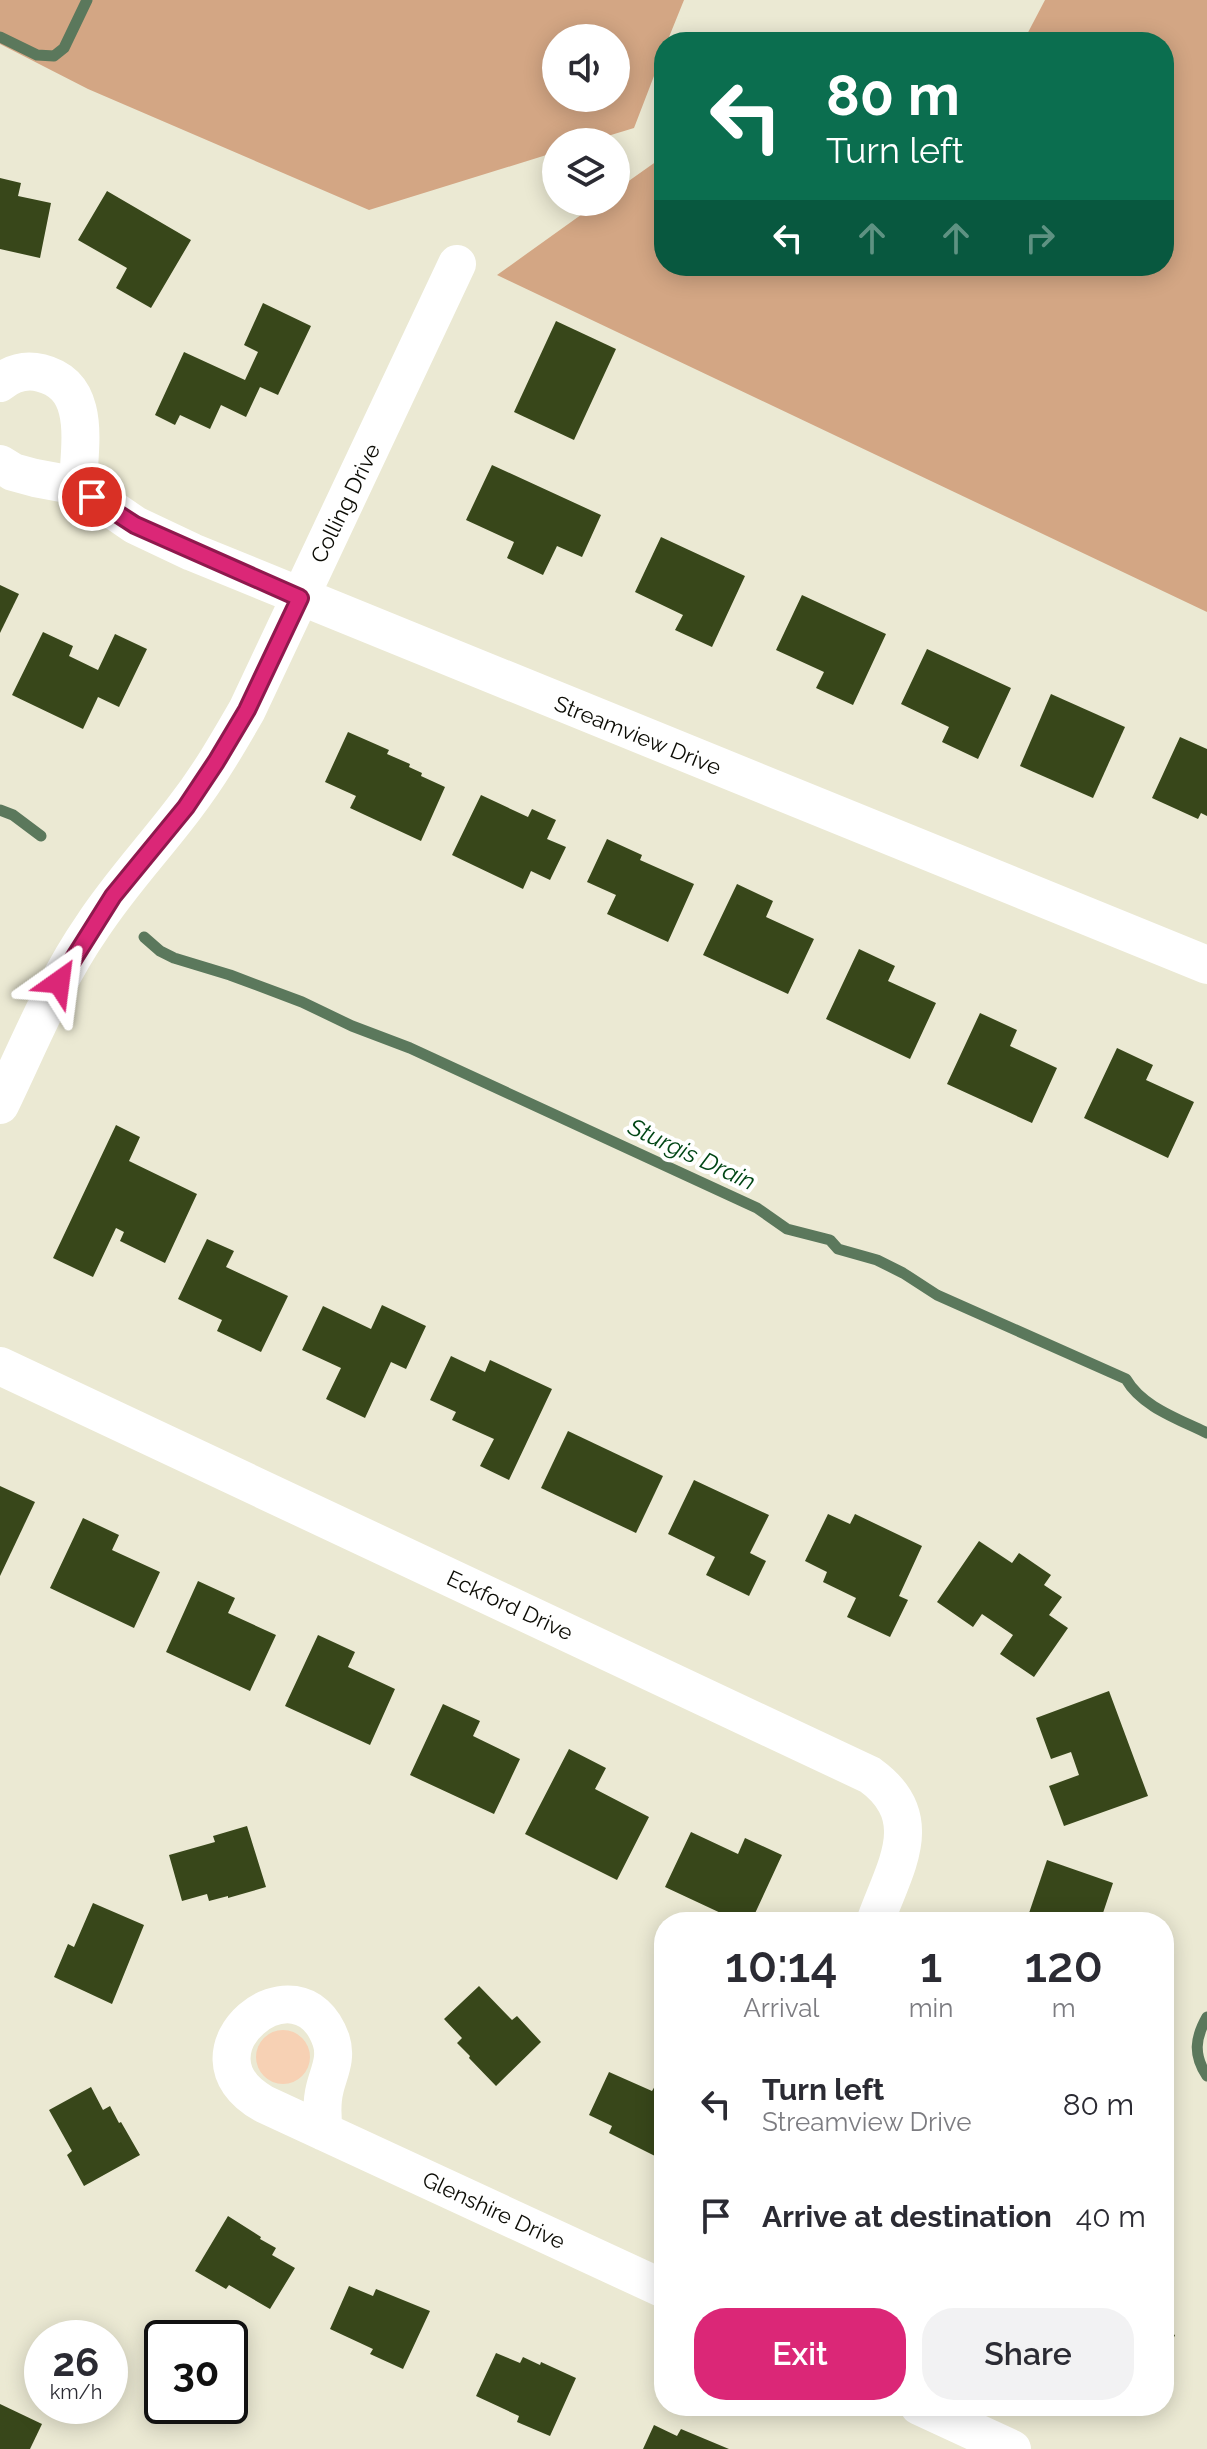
<!DOCTYPE html>
<html lang="en">
<head>
<meta charset="utf-8">
<style>
  body { margin:0; font-family:Raleway,sans-serif; background:#f2f2f3; color:#2b2b33; height:100vh; display:flex; flex-direction:column; font-size:30px; white-space:nowrap }
  * { box-sizing:border-box; margin:0 }
  p { font-size:26px; color:#7c7c81 }
  .icon { flex:none; width:44px; height:44px; fill:none; stroke:currentColor; stroke-width:2; stroke-linecap:round; stroke-linejoin:round }
  .map { position:relative; flex:1; overflow:hidden }
  .details { position:absolute; left:654px; top:1912px; width:520px; height:504px; display:flex; flex-direction:column; background:#fff; border-radius:32px; box-shadow:0 4px 20px #0003 }
  .details>* { flex:none }
  .banner { position:absolute; left:654px; top:32px; width:520px; height:244px; border-radius:32px; box-shadow:0 4px 20px #0003; background:#0b6e4f; color:#fff; overflow:hidden }
  .controls { position:absolute; left:542px; top:24px; display:grid; gap:16px }
  .controls a { display:grid; place-items:center; width:88px; height:88px; border-radius:50%; background:#fff; box-shadow:0 4px 20px #0003; font-size:40px }
  .speed { position:absolute; left:24px; top:2320px; display:flex; gap:16px; font-size:40px; font-weight:700; text-align:center }
  .speed>* { display:grid; place-content:center; width:104px; height:104px; border-radius:50%; background:#fff; box-shadow:0 4px 20px #0003; line-height:1 }
  .speed small { font-size:20px; font-weight:400 }
  .speed .limit { border:4px solid #111; border-radius:12px; background:#fff; color:#111 }
  .pin { position:absolute; display:grid; place-items:center; width:68px; height:68px; color:#fff; margin:-34px; border:4px solid #fff; border-radius:50%; box-shadow:0 2px 8px #0007 }
  .me { position:absolute; width:88px; margin:-44px; rotate:31deg; stroke-linejoin:round; filter:drop-shadow(0 0 6px #0008) }
  .turn { display:flex; align-items:center; gap:28px; height:168px; padding:0 40px; font-size:36px }
  .turn .icon { width:104px; height:104px; stroke-width:2.5 }
  .turn b { display:block; font-size:56px; line-height:68px }
  .lanes { display:flex; align-items:center; height:76px; padding:0 40px; background:#0003; justify-content:center; gap:40px; direction:ltr }
  .lanes .off { opacity:.35 }
  .eta { display:flex; justify-content:space-evenly; align-items:center; height:136px; text-align:center }
  .eta b { font-size:48px; font-weight:600; line-height:56px }
  .cta { display:flex; gap:16px; margin-top:auto; padding:16px 40px }
  .cta a { flex:1; height:92px; border-radius:32px; background:#db2777; color:#fff; font-size:32px; font-weight:600; line-height:92px; text-align:center }
  .cta a+a { background:#f2f2f3; color:#2b2b33 }
  ul { padding:0; list-style:none }
  li { display:flex; align-items:center; gap:24px; height:112px; padding:0 40px }
  li div { flex:1 }
  li b { display:block; font-size:30px }
  li em { font-style:normal }
  .map>svg:first-child { display:block }
  .green { fill:#f7d1b4 }
  .forest { fill:#d3a684; fill-rule:evenodd }
  .lines { fill:none; stroke-linecap:round; stroke-linejoin:round }
  .stream { stroke:#5b785c; stroke-width:11 }
  .building { fill:#38471a }
  .street { stroke:#fff; stroke-width:38 }
  .route-casing { stroke:#8e194d; stroke-width:20 }
  .route { stroke:#db2777; stroke-width:14 }
  .labels { text-anchor:middle; dominant-baseline:central; stroke-width:8; stroke-linejoin:round; paint-order:stroke }
  .street-label { font-size:22px; fill:#0c0c05; stroke:#fff }
  .water-label { font-size:24px; font-style:italic; fill:#014615; stroke:#fff }
</style>
</head>
<body>
<div class="map">
<svg width="1207" height="2449" viewBox="0 0 1207 2449">
  <rect width="100%" height="100%" fill="#ebe9d3"/>
  <!-- green -->
  <circle class="green" cx="283" cy="2057" r="27"/>
  <!-- forest -->
  <g class="forest">
    <path d="M0 0H684L667 42H664V50L634 128 588 142H556V152L369 210 88 89 0 44ZM556 38H616V98H556Z"/>
    <path d="M1045 0H1207V612L497 275 599 202H616V190L664 156V266H1164V42H1023Z"/>
  </g>
  <g class="lines">
    <!-- stream -->
    <g class="stream">
      <path d="M0 37 37 55 54 56 64 48 87 0"/>
      <path d="M0 810 13 815 41 836"/>
      <path d="M144 937 160 951 174 958 230 975 302 1002 352 1026 410 1048 757 1208 787 1229 830 1240 838 1249 877 1260 903 1273 937 1295 1126 1379C1142 1407 1179 1419 1207 1433"/>
      <path d="M1207 2017C1195 2038 1193 2055 1207 2076"/>
    </g>
  </g>
  <!-- building -->
  <g class="building">
    <path d="M0 178 21 183 18 196 51 203 40 258 0 249Z"/>
    <path d="M107 191 191 240 151 308 116 288 127 268 78 240Z"/>
    <path d="M263 303 311 326 278 395 260 387 246 417 221 405 210 429 180 415 175 425 155 415 184 352 245 380 258 352 244 345Z"/>
    <path d="M556 321 616 349 574 440 514 412Z"/>
    <path d="M492 465 601 515 582 557 557 546 543 575 507 558 514 542 466 520Z"/>
    <path d="M661 537 745 576 712 647 675 630 683 615 635 592Z"/>
    <path d="M0 585 19 594 0 633Z"/>
    <path d="M802 595 886 634 853 705 816 688 824 672 776 650Z"/>
    <path d="M43 632 73 646 69 656 98 670 115 634 147 649 119 707 98 697 83 729 12 695Z"/>
    <path d="M927 649 1011 688 978 759 942 742 949 727 901 704Z"/>
    <path d="M1051 694 1125 727 1093 798 1020 766Z"/>
    <path d="M348 732 389 750 387 754 410 764 409 767 422 773 421 776 445 787 421 841 350 808 356 796 325 782Z"/>
    <path d="M1180 737 1207 749V816L1201 813 1198 819 1152 798Z"/>
    <path d="M481 795 528 817 532 809 556 820 547 839 566 847 550 880 531 871 523 889 452 855Z"/>
    <path d="M607 839 642 855 640 860 694 884 668 942 607 914 616 895 587 882Z"/>
    <path d="M737 884 773 901 766 917 814 939 788 994 703 955Z"/>
    <path d="M859 949 895 966 888 981 936 1003 910 1059 826 1019Z"/>
    <path d="M980 1013 1017 1030 1010 1046 1057 1068 1032 1123 947 1084Z"/>
    <path d="M1117 1048 1153 1065 1146 1080 1194 1102 1168 1158 1084 1118Z"/>
    <path d="M116 1125 140 1137 129 1161 197 1194 165 1263 120 1241 124 1232 116 1228 93 1277 53 1258Z"/>
    <path d="M207 1239 234 1251 226 1267 288 1296 261 1352 217 1331 222 1320 178 1299Z"/>
    <path d="M382 1305 426 1326 406 1369 391 1362 365 1418 326 1399 341 1368 302 1350 323 1306 371 1329Z"/>
    <path d="M451 1356 485 1372 490 1360 552 1389 509 1480 480 1466 494 1439 452 1420 456 1412 430 1400Z"/>
    <path d="M568 1431 663 1476 636 1533 541 1488Z"/>
    <path d="M694 1480 769 1515 750 1553 766 1561 749 1596 706 1575 715 1557 668 1534Z"/>
    <path d="M0 1486 35 1502 0 1576Z"/>
    <path d="M828 1514 850 1524 855 1514 922 1546 899 1596 908 1600 890 1637 847 1617 856 1598 823 1582 827 1572 805 1561Z"/>
    <path d="M83 1518 119 1535 112 1550 160 1572 134 1628 50 1588Z"/>
    <path d="M979 1541 1012 1563 1019 1553 1051 1575 1044 1585 1062 1597 1049 1615 1068 1628 1034 1677 1000 1654 1013 1635 982 1614 973 1627 937 1602Z"/>
    <path d="M198 1581 235 1598 228 1613 276 1635 250 1691 166 1652Z"/>
    <path d="M318 1635 355 1652 348 1667 395 1689 370 1745 285 1706Z"/>
    <path d="M1109 1691 1148 1796 1064 1826 1049 1786 1079 1775 1071 1752 1051 1759 1036 1718Z"/>
    <path d="M443 1704 480 1721 473 1736 520 1759 494 1814 410 1775Z"/>
    <path d="M569 1749 606 1768 595 1789 649 1817 617 1880 525 1834Z"/>
    <path d="M247 1826 266 1887 228 1898V1896L209 1901 207 1894 182 1901 169 1855 215 1842 213 1836Z"/>
    <path d="M691 1832 738 1854 745 1838 782 1855 751 1922H740L665 1887Z"/>
    <path d="M1047 1860 1113 1883 1100 1922H1026Z"/>
    <path d="M93 1903 144 1925 112 2004 54 1977 68 1944 74 1947Z"/>
    <path d="M479 1986 512 2020 517 2016 541 2042 496 2086 469 2058 470 2056 457 2043 462 2038 444 2019Z"/>
    <path d="M609 2072 652 2091 655 2086 664 2090V2153L661 2159 609 2133 612 2126 589 2115Z"/>
    <path d="M91 2087 103 2110 110 2106 119 2123 121 2122 140 2155 84 2186 67 2155 72 2151 49 2110Z"/>
    <path d="M228 2216 261 2237 260 2239 276 2248 272 2255 295 2268 270 2309 229 2285 226 2289 195 2271Z"/>
    <path d="M349 2286 373 2296 376 2289 430 2311 403 2369 370 2354 373 2349 330 2329Z"/>
    <path d="M1164 2330 1175 2335 1164 2360Z"/>
    <path d="M496 2353 520 2363 523 2357 540 2365 541 2362 576 2378 550 2436 517 2422 519 2416 476 2396Z"/>
    <path d="M0 2404 42 2424 30 2449H0Z"/>
    <path d="M654 2425 677 2436 681 2429 729 2449H643Z"/>
  </g>
  <g class="lines">
    <!-- street -->
    <g class="street">
      <path d="M0 383C12 373 25 369 41 373 93 386 79 446 78 486"/>
      <path d="M0 464 13 472 35 478 78 486 135 525 192 552 1207 965"/>
      <path d="M0 1105C29 1045 54 982 92 927 120 884 155 847 185 807 209 776 228 743 247 710L457 264"/>
      <path d="M0 1366 870 1775C929 1818 895 1866 875 1922"/>
      <path d="M324 2132C322 2117 321 2103 325 2088 329 2072 337 2058 331 2040 299 1950 173 2053 264 2104L664 2289"/>
      <path d="M919 2406 1012 2449"/>
    </g>
  </g>
  <g class="lines">
    <defs>
      <path id="route" d="M59 982 113 896 186 807 216 762 247 710 300 598 135 525 92 497"/>
    </defs>
    <!-- route casing -->
    <use href="#route" class="route-casing"/>
    <!-- route -->
    <use href="#route" class="route"/>
  </g>
  <g class="labels">
    <!-- street labels -->
    <g class="street-label">
      <text transform="translate(345 503) rotate(-64)">Colling Drive</text>
      <text transform="translate(638 735) rotate(22)">Streamview Drive</text>
      <text transform="translate(510 1605) rotate(25)">Eckford Drive</text>
      <text transform="translate(494 2210) rotate(25)">Glenshire Drive</text>
    </g>
    <!-- water labels -->
    <g class="water-label">
      <text transform="translate(692 1154) rotate(25)">Sturgis Drain</text>
    </g>
  </g>
</svg>
<div class="controls">
<a><svg class="icon" aria-label="sound" viewBox="0 0 24 24"><path d="M4 9h4l5-4v14l-5-4H4zM17 9q2 3 0 6"/></svg></a>
<a><svg class="icon" aria-label="layers" viewBox="0 0 24 24"><path d="M12 4l9 5-9 5-9-5zM3 14l9 5 9-5"/></svg></a>
</div>
<div class="speed"><div>26<small>km/h</small></div><div class="limit">30</div></div>
<div class="pin" style="left:92px;top:497px;background:#d93025"><svg class="icon" aria-label="arrive" viewBox="0 0 24 24"><path d="M6 21V4h12l-3 4 3 4H6"/></svg></div>
<svg class="me" style="left:59px;top:982px" viewBox="-20 -20 40 40"><path d="M0-17L14 15 0 8-14 15z" fill="#db2777" stroke="#fff" stroke-width="4"/></svg>
<div class="banner">
<div class="turn"><svg class="icon" aria-label="left" viewBox="0 0 24 24"><path d="M17 20v-9H6M10 6l-5 5 5 5"/></svg><div><b>80 m</b>Turn left</div></div>
<div class="lanes"><svg class="icon" aria-label="left" viewBox="0 0 24 24"><path d="M17 20v-9H6M10 6l-5 5 5 5"/></svg><svg class="icon off" aria-label="ahead" viewBox="0 0 24 24"><path d="M12 20V5M6 11l6-6 6 6"/></svg><svg class="icon off" aria-label="ahead" viewBox="0 0 24 24"><path d="M12 20V5M6 11l6-6 6 6"/></svg><svg class="icon off" aria-label="right" viewBox="0 0 24 24"><path d="M7 20v-9h11M14 6l5 5-5 5"/></svg></div>
</div>
<section class="details">
<div class="eta">
<div><b>10:14</b><p>Arrival</p></div>
<div><b>1</b><p>min</p></div>
<div><b>120</b><p>m</p></div>
</div>
<ul>
<li><svg class="icon" aria-label="left" viewBox="0 0 24 24"><path d="M17 20v-9H6M10 6l-5 5 5 5"/></svg><div><b>Turn left</b><p>Streamview Drive</p></div><em>80 m</em></li>
<li><svg class="icon" aria-label="arrive" viewBox="0 0 24 24"><path d="M6 21V4h12l-3 4 3 4H6"/></svg><div><b>Arrive at destination</b></div><em>40 m</em></li>
</ul>
<div class="cta"><a>Exit</a><a>Share</a></div>
</section>
</div>
</body>
</html>
